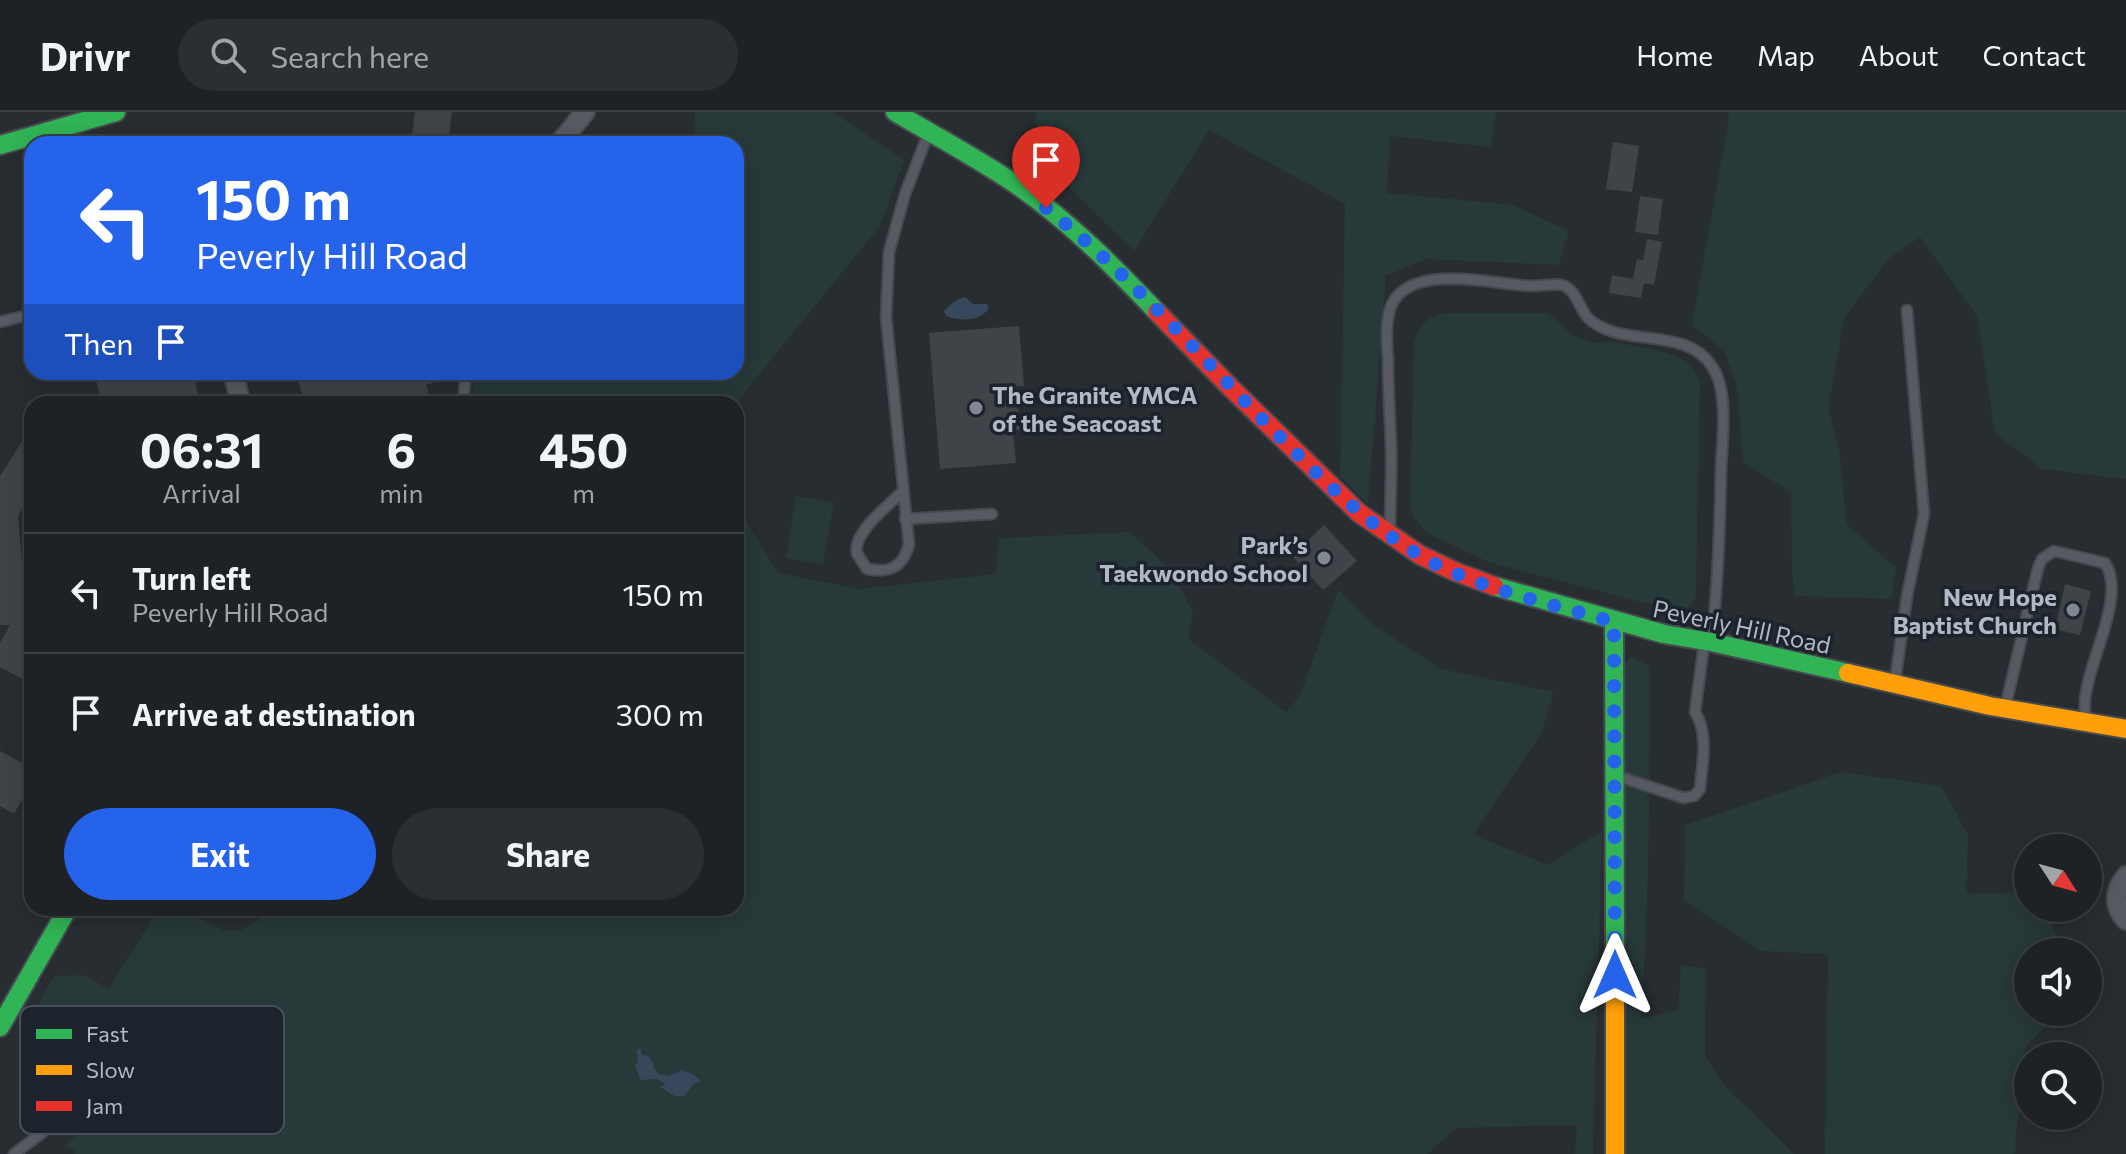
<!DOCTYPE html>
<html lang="en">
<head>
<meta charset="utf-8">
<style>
  body { margin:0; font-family:Commissioner,sans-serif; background:#2b2f32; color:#f1f3f6; height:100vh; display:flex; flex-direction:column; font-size:30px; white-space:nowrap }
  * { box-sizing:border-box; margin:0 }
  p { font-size:26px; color:#a1a4a7 }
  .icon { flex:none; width:44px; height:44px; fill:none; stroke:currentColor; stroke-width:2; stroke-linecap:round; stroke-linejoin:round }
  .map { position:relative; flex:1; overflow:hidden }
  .side { position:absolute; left:24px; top:284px; width:720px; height:520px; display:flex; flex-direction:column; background:#1e2226; border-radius:24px; box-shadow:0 4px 20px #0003,0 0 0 2px #3c3f43 }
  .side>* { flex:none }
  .top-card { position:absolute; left:24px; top:24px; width:720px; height:244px; border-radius:24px; box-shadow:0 4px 20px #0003,0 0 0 2px #3c3f43; background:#2563eb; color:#fff; overflow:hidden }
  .needle { width:52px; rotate:126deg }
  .fabs { position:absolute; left:2014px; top:722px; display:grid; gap:16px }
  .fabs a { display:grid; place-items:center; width:88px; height:88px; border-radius:50%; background:#1e2226; box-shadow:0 4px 20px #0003,0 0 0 2px #3c3f43; font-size:40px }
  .pin { position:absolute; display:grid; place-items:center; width:68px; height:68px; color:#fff; margin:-82px -34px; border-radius:50% 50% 50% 0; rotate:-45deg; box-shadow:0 0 8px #0007 }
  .pin .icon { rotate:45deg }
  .me { position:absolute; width:88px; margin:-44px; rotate:0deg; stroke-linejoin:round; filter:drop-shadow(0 0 6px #0008) }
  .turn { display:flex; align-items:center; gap:28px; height:168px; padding:0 40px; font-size:36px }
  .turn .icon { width:104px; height:104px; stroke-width:2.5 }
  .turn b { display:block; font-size:56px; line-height:68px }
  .then { display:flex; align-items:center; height:76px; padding:0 40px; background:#0003; gap:16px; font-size:30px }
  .eta { display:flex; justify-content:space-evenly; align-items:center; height:136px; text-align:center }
  .eta b { font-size:48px; font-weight:700; line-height:56px }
  .button { display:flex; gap:16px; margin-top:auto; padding:16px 40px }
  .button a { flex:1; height:92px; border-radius:48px; background:#2563eb; color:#fff; font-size:32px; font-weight:700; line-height:92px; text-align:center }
  .button a+a { background:#2b2f32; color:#f1f3f6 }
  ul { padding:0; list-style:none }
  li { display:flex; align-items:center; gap:24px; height:120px; padding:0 40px; border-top:2px solid #3c3f43 }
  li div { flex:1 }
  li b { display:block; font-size:30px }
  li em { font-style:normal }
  header { display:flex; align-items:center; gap:48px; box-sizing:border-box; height:112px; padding:0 40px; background:#1e2226; border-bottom:2px solid #3c3f43 }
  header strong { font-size:38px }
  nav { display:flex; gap:44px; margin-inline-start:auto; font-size:28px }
  .search { width:560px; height:72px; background:#2b2f32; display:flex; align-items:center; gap:20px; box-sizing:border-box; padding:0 28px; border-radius:44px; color:#a1a4a7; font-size:30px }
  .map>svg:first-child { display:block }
  .green { fill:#28393a }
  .water { fill:#37485c }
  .building { fill:#404449 }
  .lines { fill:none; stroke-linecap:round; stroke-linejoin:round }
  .lane-casing { stroke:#46494d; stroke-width:13 }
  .street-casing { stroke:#46494d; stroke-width:22 }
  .fast-casing { stroke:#46494d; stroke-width:22 }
  .slow-casing { stroke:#46494d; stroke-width:22 }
  .jam-casing { stroke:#46494d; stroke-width:22 }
  .lane { stroke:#575b61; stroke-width:9 }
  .street { stroke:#575b61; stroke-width:18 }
  .fast { stroke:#30b455; stroke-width:18 }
  .slow { stroke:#ff9f0a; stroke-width:18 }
  .jam { stroke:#e5322d; stroke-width:18 }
  .route { stroke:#2563eb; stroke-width:14; stroke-dasharray:0 25.2 }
  .poi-dot { fill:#818891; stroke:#1c232d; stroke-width:3 }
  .labels { text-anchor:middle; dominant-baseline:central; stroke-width:7; stroke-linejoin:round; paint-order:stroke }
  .poi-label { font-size:24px; font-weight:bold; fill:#b1b9c4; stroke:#1c232d; text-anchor:end }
  .street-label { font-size:24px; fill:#b1b9c4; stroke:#1c232d }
  .key { fill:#1c232d; stroke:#49505a; stroke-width:2 }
  .key-label { font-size:22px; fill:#b1b9c4 }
</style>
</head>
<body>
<header>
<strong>Drivr</strong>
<div class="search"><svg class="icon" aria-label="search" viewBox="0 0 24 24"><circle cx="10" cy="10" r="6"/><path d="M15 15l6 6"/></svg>Search here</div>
<nav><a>Home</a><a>Map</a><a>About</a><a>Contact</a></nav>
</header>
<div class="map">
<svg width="2126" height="1042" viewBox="0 0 2126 1042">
  <rect width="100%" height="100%" fill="#282d32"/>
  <!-- green -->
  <g class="green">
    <path d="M695 0H833L904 48 880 114 735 292H472L474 260H736V32H683L694 19Z"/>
    <path d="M1036 0H1496L1491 35 1390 24 1387 81 1514 93 1568 119 1559 153 1425 147 1386 164 1368 392 1340 364 1345 92 1209 18 1134 139 1039 46Z"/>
    <path d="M1730 0H2126V367L2042 357 1995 321 1977 204 1920 125 1889 146 1844 206 1828 298 1839 338 1847 413 1896 456 1891 487 1795 484 1792 459 1791 380 1743 350 1737 276 1724 238 1692 213Z"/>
    <path d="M1446 201H1549C1559 212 1569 223 1584 228 1593 232 1599 230 1608 230 1618 230 1629 233 1639 235 1665 240 1691 243 1700 271L1696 479 1694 488 1688 496 1668 497 1488 450 1427 421 1413 405 1410 391 1414 233C1417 215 1427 204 1446 201Z"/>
    <path d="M796 384 834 391 823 452 786 446Z"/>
    <path d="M736 393 778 461 860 477 996 462 999 426 1130 420 1171 458 1193 500 1188 527 1286 600 1300 584 1338 478 1373 513 1441 557 1553 580 1542 620 1473 723 1548 753 1602 719 1593 1042H1575L1577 1013 1457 1016 1427 1042H75V1039L65 1035 87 1011 49 951 19 927 54 864 84 863 109 877 159 796H179L224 819 241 818 261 806 265 796H736Z"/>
    <path d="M1631 545 1650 554C1650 672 1649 789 1641 907L1678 898 1681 853 1706 857 1705 943 1723 972 1794 1042H1623L1620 555Z"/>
    <path d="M1841 660 1941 674 1968 723 1966 782 2028 780V796H2046L2062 840H2028V900H2059L2026 934 2014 1042H1825L1828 842 1761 839 1684 788 1685 713Z"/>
  </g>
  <!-- water -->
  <g class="water">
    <path d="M965 185 973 192H987L989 196C980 210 960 209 946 204L944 199C949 194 957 186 965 185Z"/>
    <path d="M637 937H641V942L649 945 654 952 653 955 659 962 668 964 682 958 693 962 701 969 694 972 684 984H675L659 974 666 973C659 966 650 966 641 969L635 954 638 949Z"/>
  </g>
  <!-- building -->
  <g class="building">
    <path d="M415 0H452L448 32H411Z"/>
    <path d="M1613 30 1639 34 1632 80 1606 77Z"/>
    <path d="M1640 84 1663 87 1658 123 1635 120Z"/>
    <path d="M1647 127 1662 130 1654 173 1644 171 1641 186 1609 181 1612 163 1633 167 1637 147 1643 148Z"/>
    <path d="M1019 214 1024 274H1016L1020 318H1013L1016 351 940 357 929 221Z"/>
    <path d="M94 260H193L200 292H102Z"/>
    <path d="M296 260H457V263L426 273 432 292H305Z"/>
    <path d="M32 314V378L18 404 26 496 32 499V572L0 555V531L10 513H0V364Z"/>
    <path d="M1324 413 1357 449 1323 478 1292 444Z"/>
    <path d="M2065 472 2091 479 2080 523 2055 517Z"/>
    <path d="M0 639 32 656V670L14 702 0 694Z"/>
  </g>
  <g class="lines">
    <defs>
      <g id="lane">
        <path d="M0 210 32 202"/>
        <path d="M463 292 466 260"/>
        <path d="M902 380C889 393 852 421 857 441 859 446 864 452 867 457 890 461 902 456 909 433L886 204 889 140 905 82 928 22"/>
        <path d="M905 407 992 402"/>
        <path d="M1390 418C1390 390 1392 361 1391 333 1390 305 1388 277 1388 248 1387 231 1385 211 1391 194 1410 149 1495 173 1532 174 1541 174 1554 171 1562 173 1576 177 1579 196 1588 206 1595 213 1604 217 1614 220 1647 230 1692 221 1713 256 1729 281 1722 329 1721 357 1720 414 1718 470 1712 527"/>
        <path d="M1895 570 1907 484 1924 402 1907 198"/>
        <path d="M2006 592 2038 456 2042 447 2054 439 2105 451C2126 482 2091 544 2086 581 2084 589 2085 598 2085 606"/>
        <path d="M1617 664 1684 686 1694 684 1700 677C1702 653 1709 621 1695 600L1704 532"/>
        <path d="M14 1042 43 1020 51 1010C51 994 36 982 26 970"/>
      </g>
      <g id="street">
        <path d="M559 32 585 0"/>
        <path d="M233 260 241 292"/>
        <path d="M2126 764C2114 779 2113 794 2126 808"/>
      </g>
      <g id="fast">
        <path d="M895 0C937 25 981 48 1021 76 1071 111 1115 156 1157 200"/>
        <path d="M0 33 116 0"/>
        <path d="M1494 474 1664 522 1711 530 1848 561"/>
        <path d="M1614 510 1615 836"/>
        <path d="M0 915 68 796"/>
      </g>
      <g id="slow">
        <path d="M1848 561 1990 594 2126 617"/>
        <path d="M1615 836V1042"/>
      </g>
      <path id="jam" d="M1157 200 1231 276 1359 401 1420 443 1456 460 1494 474"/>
    </defs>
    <!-- lane casing -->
    <use href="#lane" class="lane-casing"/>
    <!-- street casing -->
    <use href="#street" class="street-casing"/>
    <!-- fast casing -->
    <use href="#fast" class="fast-casing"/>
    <!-- slow casing -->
    <use href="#slow" class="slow-casing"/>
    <!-- jam casing -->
    <use href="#jam" class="jam-casing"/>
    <!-- lane -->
    <use href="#lane" class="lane"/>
    <!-- street -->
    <use href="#street" class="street"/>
    <!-- fast -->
    <use href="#fast" class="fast"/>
    <!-- slow -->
    <use href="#slow" class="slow"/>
    <!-- jam -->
    <use href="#jam" class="jam"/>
  </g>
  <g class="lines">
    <!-- route -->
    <path class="route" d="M1046 96C1131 163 1203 248 1280 325 1323 368 1366 411 1419 443 1475 476 1551 492 1614 510L1615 863"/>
  </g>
  <!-- markers -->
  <g class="poi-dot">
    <circle cx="976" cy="296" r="8"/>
    <circle cx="1324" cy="446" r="8"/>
    <circle cx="2073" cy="498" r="8"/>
  </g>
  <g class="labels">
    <!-- poi labels -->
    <g class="poi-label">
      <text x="992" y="282" text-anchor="start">The Granite YMCA<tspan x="992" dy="28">of the Seacoast</tspan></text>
      <text x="1308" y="432">Park’s<tspan x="1308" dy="28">Taekwondo School</tspan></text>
      <text x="2057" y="484">New Hope<tspan x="2057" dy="28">Baptist Church</tspan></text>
    </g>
    <!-- street labels -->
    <g class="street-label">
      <text transform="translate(1742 514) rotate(12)">Peverly Hill Road</text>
    </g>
  </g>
  <!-- legend -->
  <rect x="20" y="894" width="264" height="128" rx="12" class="key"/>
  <rect x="36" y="917" width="36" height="10" fill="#30b455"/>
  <rect x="36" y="953" width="36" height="10" fill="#ff9f0a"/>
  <rect x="36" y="989" width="36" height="10" fill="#e5322d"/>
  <g class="key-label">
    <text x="86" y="930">Fast</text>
    <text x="86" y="966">Slow</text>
    <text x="86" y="1002">Jam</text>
  </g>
</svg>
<div class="fabs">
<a><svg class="needle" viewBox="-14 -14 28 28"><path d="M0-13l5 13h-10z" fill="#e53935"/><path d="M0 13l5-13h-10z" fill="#a1a4a7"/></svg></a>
<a><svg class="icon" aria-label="sound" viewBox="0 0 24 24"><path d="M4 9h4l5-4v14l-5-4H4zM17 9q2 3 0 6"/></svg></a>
<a><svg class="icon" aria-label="search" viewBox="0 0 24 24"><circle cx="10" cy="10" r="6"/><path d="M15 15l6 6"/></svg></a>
</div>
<div class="pin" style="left:1046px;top:96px;background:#d93025"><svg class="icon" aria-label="arrive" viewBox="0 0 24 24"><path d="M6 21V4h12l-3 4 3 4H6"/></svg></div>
<svg class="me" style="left:1615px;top:863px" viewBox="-20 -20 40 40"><path d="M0-17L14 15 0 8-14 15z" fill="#2563eb" stroke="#fff" stroke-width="4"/></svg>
<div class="top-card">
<div class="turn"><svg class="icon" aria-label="left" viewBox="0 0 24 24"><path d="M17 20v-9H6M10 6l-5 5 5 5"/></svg><div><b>150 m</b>Peverly Hill Road</div></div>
<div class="then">Then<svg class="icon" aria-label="arrive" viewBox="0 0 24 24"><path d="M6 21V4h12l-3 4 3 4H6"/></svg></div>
</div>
<section class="side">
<div class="eta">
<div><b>06:31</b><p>Arrival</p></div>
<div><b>6</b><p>min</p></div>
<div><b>450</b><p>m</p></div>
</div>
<ul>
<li><svg class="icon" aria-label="left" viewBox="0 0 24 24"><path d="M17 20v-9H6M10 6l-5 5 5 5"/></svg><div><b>Turn left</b><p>Peverly Hill Road</p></div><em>150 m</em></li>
<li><svg class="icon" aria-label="arrive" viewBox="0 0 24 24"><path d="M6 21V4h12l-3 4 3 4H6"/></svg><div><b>Arrive at destination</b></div><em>300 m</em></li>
</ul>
<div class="button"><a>Exit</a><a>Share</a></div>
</section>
</div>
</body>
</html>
